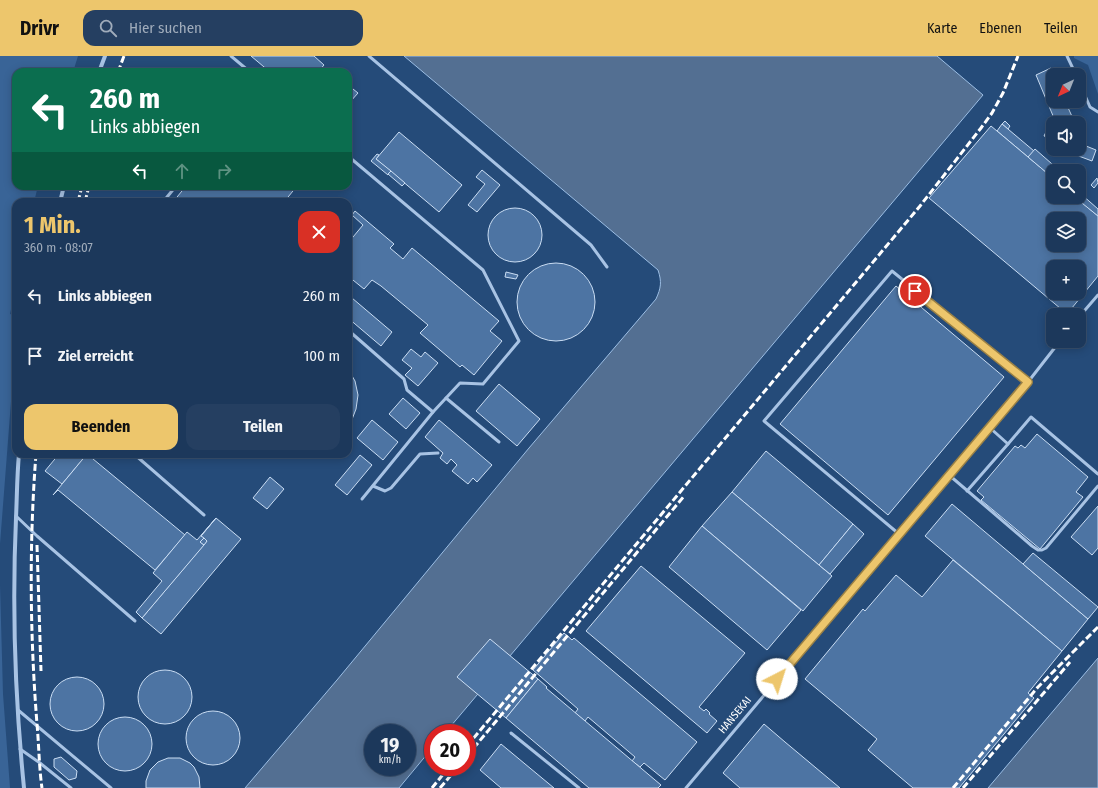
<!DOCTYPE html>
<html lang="de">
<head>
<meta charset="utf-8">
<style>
  body { margin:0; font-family:"Fira Sans Condensed",sans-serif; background:#253f61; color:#f1f3f6; height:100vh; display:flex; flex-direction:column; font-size:15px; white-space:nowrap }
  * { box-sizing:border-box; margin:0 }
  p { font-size:13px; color:#a0acbb }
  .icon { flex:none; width:22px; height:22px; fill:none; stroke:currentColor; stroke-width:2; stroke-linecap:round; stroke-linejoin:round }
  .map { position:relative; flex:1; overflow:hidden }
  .side { position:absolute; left:12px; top:142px; width:340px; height:260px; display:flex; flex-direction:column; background:#1c385b; border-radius:12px; box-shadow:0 2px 10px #0003,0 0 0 1px #3a5271 }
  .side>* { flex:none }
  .top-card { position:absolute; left:12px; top:12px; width:340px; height:122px; border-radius:12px; box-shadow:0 2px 10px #0003,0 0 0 1px #3a5271; background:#0b6e4f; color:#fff; overflow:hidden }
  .needle { width:26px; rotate:223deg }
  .fabs { position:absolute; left:1046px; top:12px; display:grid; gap:8px }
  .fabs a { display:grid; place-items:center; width:40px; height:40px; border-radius:8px; background:#1c385b; box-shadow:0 2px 10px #0003,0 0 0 1px #3a5271; font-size:20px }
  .speed { position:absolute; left:364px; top:668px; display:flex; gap:8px; font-size:20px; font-weight:700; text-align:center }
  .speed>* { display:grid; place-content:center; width:52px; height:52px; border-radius:50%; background:#1c385b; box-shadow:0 2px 10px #0003,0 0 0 1px #3a5271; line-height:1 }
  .speed small { font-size:10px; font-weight:400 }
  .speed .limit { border:6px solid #d22; background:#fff; color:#111 }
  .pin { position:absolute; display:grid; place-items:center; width:34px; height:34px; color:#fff; margin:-17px; border:2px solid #fff; border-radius:50%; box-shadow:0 1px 4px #0007 }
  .me { position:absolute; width:44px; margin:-22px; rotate:40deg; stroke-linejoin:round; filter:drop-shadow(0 0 3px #0008) }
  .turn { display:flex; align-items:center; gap:14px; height:84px; padding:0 12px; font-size:18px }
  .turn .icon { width:52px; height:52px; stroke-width:2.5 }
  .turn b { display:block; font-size:28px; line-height:34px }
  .lanes { display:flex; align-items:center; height:38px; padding:0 12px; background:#0003; justify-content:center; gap:20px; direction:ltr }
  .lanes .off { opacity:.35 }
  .round { display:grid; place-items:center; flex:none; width:42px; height:42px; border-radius:12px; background:#253f61 }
  .head { display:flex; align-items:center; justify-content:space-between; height:68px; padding:0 12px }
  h1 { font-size:24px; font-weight:700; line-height:30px; color:#edc66c }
  .primary-button { display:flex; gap:8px; margin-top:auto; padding:8px 12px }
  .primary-button a { flex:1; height:46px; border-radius:12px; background:#edc66c; color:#111; font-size:16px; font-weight:700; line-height:46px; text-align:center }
  .primary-button a+a { background:#253f61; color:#f1f3f6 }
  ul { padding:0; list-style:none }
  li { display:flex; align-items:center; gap:12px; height:60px; padding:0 12px }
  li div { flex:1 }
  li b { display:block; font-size:15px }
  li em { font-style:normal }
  header { display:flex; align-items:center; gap:24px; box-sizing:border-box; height:56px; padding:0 20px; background:#edc66c; color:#111 }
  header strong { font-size:19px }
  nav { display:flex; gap:22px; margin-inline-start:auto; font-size:14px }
  .search { width:280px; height:36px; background:#253f61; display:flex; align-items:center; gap:10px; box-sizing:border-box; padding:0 14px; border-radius:12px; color:#a0acbb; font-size:15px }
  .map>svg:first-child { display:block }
  .green { fill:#396497 }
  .water { fill:#536f92; stroke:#9cbee4; fill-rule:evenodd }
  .building { fill:#4d74a3; stroke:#caddf3; fill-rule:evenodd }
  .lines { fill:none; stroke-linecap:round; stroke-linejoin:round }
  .service { stroke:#a8c3e4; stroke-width:3 }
  .minor { stroke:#a8c3e4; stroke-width:4 }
  .rail { stroke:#fff; stroke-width:3; stroke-dasharray:7 3; stroke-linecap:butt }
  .route-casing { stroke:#9a8146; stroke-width:10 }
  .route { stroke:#edc66c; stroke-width:7 }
  .labels { text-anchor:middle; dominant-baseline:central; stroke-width:4; stroke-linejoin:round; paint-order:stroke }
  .street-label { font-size:11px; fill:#fff; stroke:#254b79 }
</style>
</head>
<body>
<header>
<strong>Drivr</strong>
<div class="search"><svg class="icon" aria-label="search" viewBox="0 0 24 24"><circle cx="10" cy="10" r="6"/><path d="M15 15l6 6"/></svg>Hier suchen</div>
<nav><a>Karte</a><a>Ebenen</a><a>Teilen</a></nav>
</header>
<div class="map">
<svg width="1098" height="732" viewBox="0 0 1098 732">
  <rect width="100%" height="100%" fill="#254b79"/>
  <!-- green -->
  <g class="green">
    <path d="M0 0H78L73 16H16V130H38L34 146H16V230L10 258 16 260V294L14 307 0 488Z"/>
    <path d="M1074 0H1098V38L1088 9 1074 2Z"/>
    <path d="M0 529 3 638 10 732H0Z"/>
  </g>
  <!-- water -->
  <g class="water">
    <path d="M404 0H937L983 39 445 677H433V691L399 732H245L337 624 529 392 656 243C661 232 662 226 658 214ZM373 677H407V711H373Z"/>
    <path d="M1098 602V732H988Z"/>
  </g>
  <!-- building -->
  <g class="building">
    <path d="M251 0H314L324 9 318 16H270Z"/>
    <path d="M1051 12 1054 19H1053V45H1065L1075 67H1056L1036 19Z"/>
    <path d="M348 29 358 37 350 46 348 44Z"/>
    <path d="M1005 65 1010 70 1008 73 1002 68Z"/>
    <path d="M1002 68 1034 95 1028 101 997 75Z"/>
    <path d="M991 70 1053 122V141H1075L1098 160V220L1067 258 929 142ZM1053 163H1079V189H1053ZM1053 211H1079V237H1053Z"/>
    <path d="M1047 74 1053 77V83L1044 80Z"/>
    <path d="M399 76 462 129 439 156 376 103Z"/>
    <path d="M1081 88 1096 94 1092 105 1076 99Z"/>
    <path d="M1035 93 1060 115H1053V122L1028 101Z"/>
    <path d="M377 98 379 99 376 103 391 115 388 119 371 105Z"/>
    <path d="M482 114 500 129 477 156 468 149 485 128 476 121Z"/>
    <path d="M391 115 405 127 402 130 388 118Z"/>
    <path d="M1097 122 1098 127 1094 132 1091 129Z"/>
    <path d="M186 130H201L205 133 208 130H297L284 146H173Z"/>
    <path d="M1081 138 1098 153V160L1077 143Z"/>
    <circle cx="515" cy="179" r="27"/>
    <path d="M355 155 394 188 390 192 403 203 412 192 499 265 490 275 502 285 474 319 462 309 460 311 420 277 428 269 381 230 372 224 364 233 348 220V187L363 169 352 159Z"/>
    <circle cx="556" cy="246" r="39"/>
    <path d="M506 216 518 219 516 223 505 221Z"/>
    <path d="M896 230 1004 321 888 459 780 368Z"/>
    <path d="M352 242 392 276 381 290 348 262V247Z"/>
    <path d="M411 293 421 301 425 296 438 307 418 330 405 319 412 312 402 304Z"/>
    <path d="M348 313 355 325 358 339 356 353 351 366 348 370Z"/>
    <path d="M499 328 540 363 517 390 476 355Z"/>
    <path d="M403 342 420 357 406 373 389 358Z"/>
    <path d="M372 364 398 386 383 404 357 382Z"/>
    <path d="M439 364 492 409 477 426 473 422 468 428 452 415 457 409 451 403 447 408 440 402 443 397 425 381Z"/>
    <path d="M1037 378 1088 421 1076 436 1083 441 1040 493 981 444 984 441 977 435 1015 390 1018 392 1021 389 1025 392Z"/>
    <path d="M766 395 853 468 819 509 732 436Z"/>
    <path d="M59 398H87L62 428 45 415Z"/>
    <path d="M87 398 185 479 155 514 58 434 53 439Z"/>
    <path d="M360 399 372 409 347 439 335 429Z"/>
    <path d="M270 421 284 433 267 453 253 442Z"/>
    <path d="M732 436 832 520 803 555 702 470Z"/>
    <path d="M952 448 1088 563 1062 595 925 480Z"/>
    <path d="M1098 450V492L1092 499 1071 481Z"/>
    <path d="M216 462 241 483 161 578 142 562 207 485 201 480Z"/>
    <path d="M216 462 201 480 204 482 200 486 204 489 142 562 136 556 162 525 153 517 187 476 197 484Z"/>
    <path d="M853 468 864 478 830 518 819 509Z"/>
    <path d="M702 470 801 554 767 594 669 511Z"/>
    <path d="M204 482 207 485 204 489 200 486Z"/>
    <path d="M1033 497 1098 551 1088 563 1023 508Z"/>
    <path d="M953 504 1062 595 1028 637 1034 642 959 732H913L868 694 877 683 805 623 863 553 865 555 896 519 922 541Z"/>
    <path d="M641 510 745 597 699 651 704 655 706 653 710 657 709 658 717 665 707 677 586 575Z"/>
    <path d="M564 577 572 584 574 582 697 686 665 724 644 707 640 711 632 705 635 701 588 661 585 665 575 657 578 653 533 614Z"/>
    <path d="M490 583 538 623 506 662 457 621Z"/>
    <circle cx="165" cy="641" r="27"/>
    <circle cx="77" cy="648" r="27"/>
    <path d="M538 623 547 631 546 632 661 729 658 732H589L506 662Z"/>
    <circle cx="213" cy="682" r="27"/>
    <circle cx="125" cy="688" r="27"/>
    <path d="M764 668 785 686 840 732H740L723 717Z"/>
    <path d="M501 688 554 732H501L480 714Z"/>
    <path d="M61 701 77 715 76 722 69 724 54 711V703Z"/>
    <path d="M168 702H180L190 707 194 711 199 721 200 732H146V725L150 714 158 706Z"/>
  </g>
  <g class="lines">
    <!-- service -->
    <g class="service">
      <path d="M231 0 250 16"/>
      <path d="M369 0 591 189 607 211"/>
      <path d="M1067 0 1076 19"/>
      <path d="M1079 26 1090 51 1098 56"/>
      <path d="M348 100 483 214 519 285 483 328 460 327 433 356 407 334 404 323 348 274"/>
      <path d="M163 146 176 130"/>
      <path d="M1079 261 1098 239"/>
      <path d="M446 342 499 386"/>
      <path d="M989 371 1008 388 1031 361 1098 418"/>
      <path d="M134 398 204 459"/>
      <path d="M949 419 1032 490 1038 494H1042L1046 492 1098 430"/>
      <path d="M373 430 385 435 391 432 420 398 438 397"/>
      <path d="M967 435 1008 388"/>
      <path d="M362 443 433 356"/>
      <path d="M16 460 37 480 135 565"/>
      <path d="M899 478 764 365 892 215 1028 326"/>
      <path d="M18 654 111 732"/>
      <path d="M511 677 579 732"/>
      <path d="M20 693 40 707 71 732"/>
      <path d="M686 732 1028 326 1060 285"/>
    </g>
    <!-- minor -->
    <g class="minor">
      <path d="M99 16 105 0"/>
      <path d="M60 146 64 130"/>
      <path d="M19 398C17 419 17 440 16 462 12 552 15 642 24 732"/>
    </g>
    <!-- rail -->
    <g class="rail">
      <path d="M118 16 124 0"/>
      <path d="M78 146 82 130"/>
      <path d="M85 146 89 130"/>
      <path d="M36 398C29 488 30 579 37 668 39 690 39 711 42 732"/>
      <path d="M37 489 41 615"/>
      <path d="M467 690 920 150 981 72 992 57 1003 37 1018 0"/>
      <path d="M467 700 685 439"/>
      <path d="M432 732 449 711"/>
      <path d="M440 732 458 711"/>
      <path d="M953 732 1038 631 1098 571"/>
      <path d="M963 732 1070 606"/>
    </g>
  </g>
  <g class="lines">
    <defs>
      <path id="route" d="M777 623 1028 326 915 235"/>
    </defs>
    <!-- route casing -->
    <use href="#route" class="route-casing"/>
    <!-- route -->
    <use href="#route" class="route"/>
  </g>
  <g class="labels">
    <!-- street labels -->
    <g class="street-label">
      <text transform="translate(735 659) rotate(-50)">HANSEKAI</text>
    </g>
  </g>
</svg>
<div class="fabs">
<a><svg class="needle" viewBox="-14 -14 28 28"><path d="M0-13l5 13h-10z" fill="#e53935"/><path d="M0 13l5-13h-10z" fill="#a0acbb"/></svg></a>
<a><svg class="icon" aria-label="sound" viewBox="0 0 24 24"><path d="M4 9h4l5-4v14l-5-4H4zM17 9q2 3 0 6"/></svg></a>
<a><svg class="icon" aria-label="search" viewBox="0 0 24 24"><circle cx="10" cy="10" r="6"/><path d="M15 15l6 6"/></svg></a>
<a><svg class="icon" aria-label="layers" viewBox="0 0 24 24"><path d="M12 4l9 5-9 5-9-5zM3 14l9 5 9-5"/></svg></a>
<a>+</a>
<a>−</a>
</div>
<div class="speed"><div>19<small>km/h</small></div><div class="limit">20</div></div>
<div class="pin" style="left:915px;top:235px;background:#d93025"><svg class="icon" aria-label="arrive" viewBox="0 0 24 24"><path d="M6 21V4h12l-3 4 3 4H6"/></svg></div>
<svg class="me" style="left:777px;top:623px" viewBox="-20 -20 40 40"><circle r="19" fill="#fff"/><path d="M0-13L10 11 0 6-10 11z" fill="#edc66c"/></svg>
<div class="top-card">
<div class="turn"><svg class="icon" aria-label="left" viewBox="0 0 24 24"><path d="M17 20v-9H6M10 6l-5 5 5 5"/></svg><div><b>260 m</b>Links abbiegen</div></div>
<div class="lanes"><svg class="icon" aria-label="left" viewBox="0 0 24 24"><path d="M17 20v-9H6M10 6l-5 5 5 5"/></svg><svg class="icon off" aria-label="ahead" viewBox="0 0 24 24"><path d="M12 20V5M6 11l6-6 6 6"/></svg><svg class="icon off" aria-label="right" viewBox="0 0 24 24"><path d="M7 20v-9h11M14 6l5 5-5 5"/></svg></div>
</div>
<section class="side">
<div class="head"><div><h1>1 Min.</h1><p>360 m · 08:07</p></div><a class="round" style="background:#d93025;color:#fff"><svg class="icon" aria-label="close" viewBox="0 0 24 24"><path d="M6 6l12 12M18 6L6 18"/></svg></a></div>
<ul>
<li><svg class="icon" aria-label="left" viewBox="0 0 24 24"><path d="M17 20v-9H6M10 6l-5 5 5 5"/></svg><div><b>Links abbiegen</b></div><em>260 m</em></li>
<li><svg class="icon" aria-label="arrive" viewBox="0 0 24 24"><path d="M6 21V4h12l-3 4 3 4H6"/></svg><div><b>Ziel erreicht</b></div><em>100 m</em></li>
</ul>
<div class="primary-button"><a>Beenden</a><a>Teilen</a></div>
</section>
</div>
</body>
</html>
